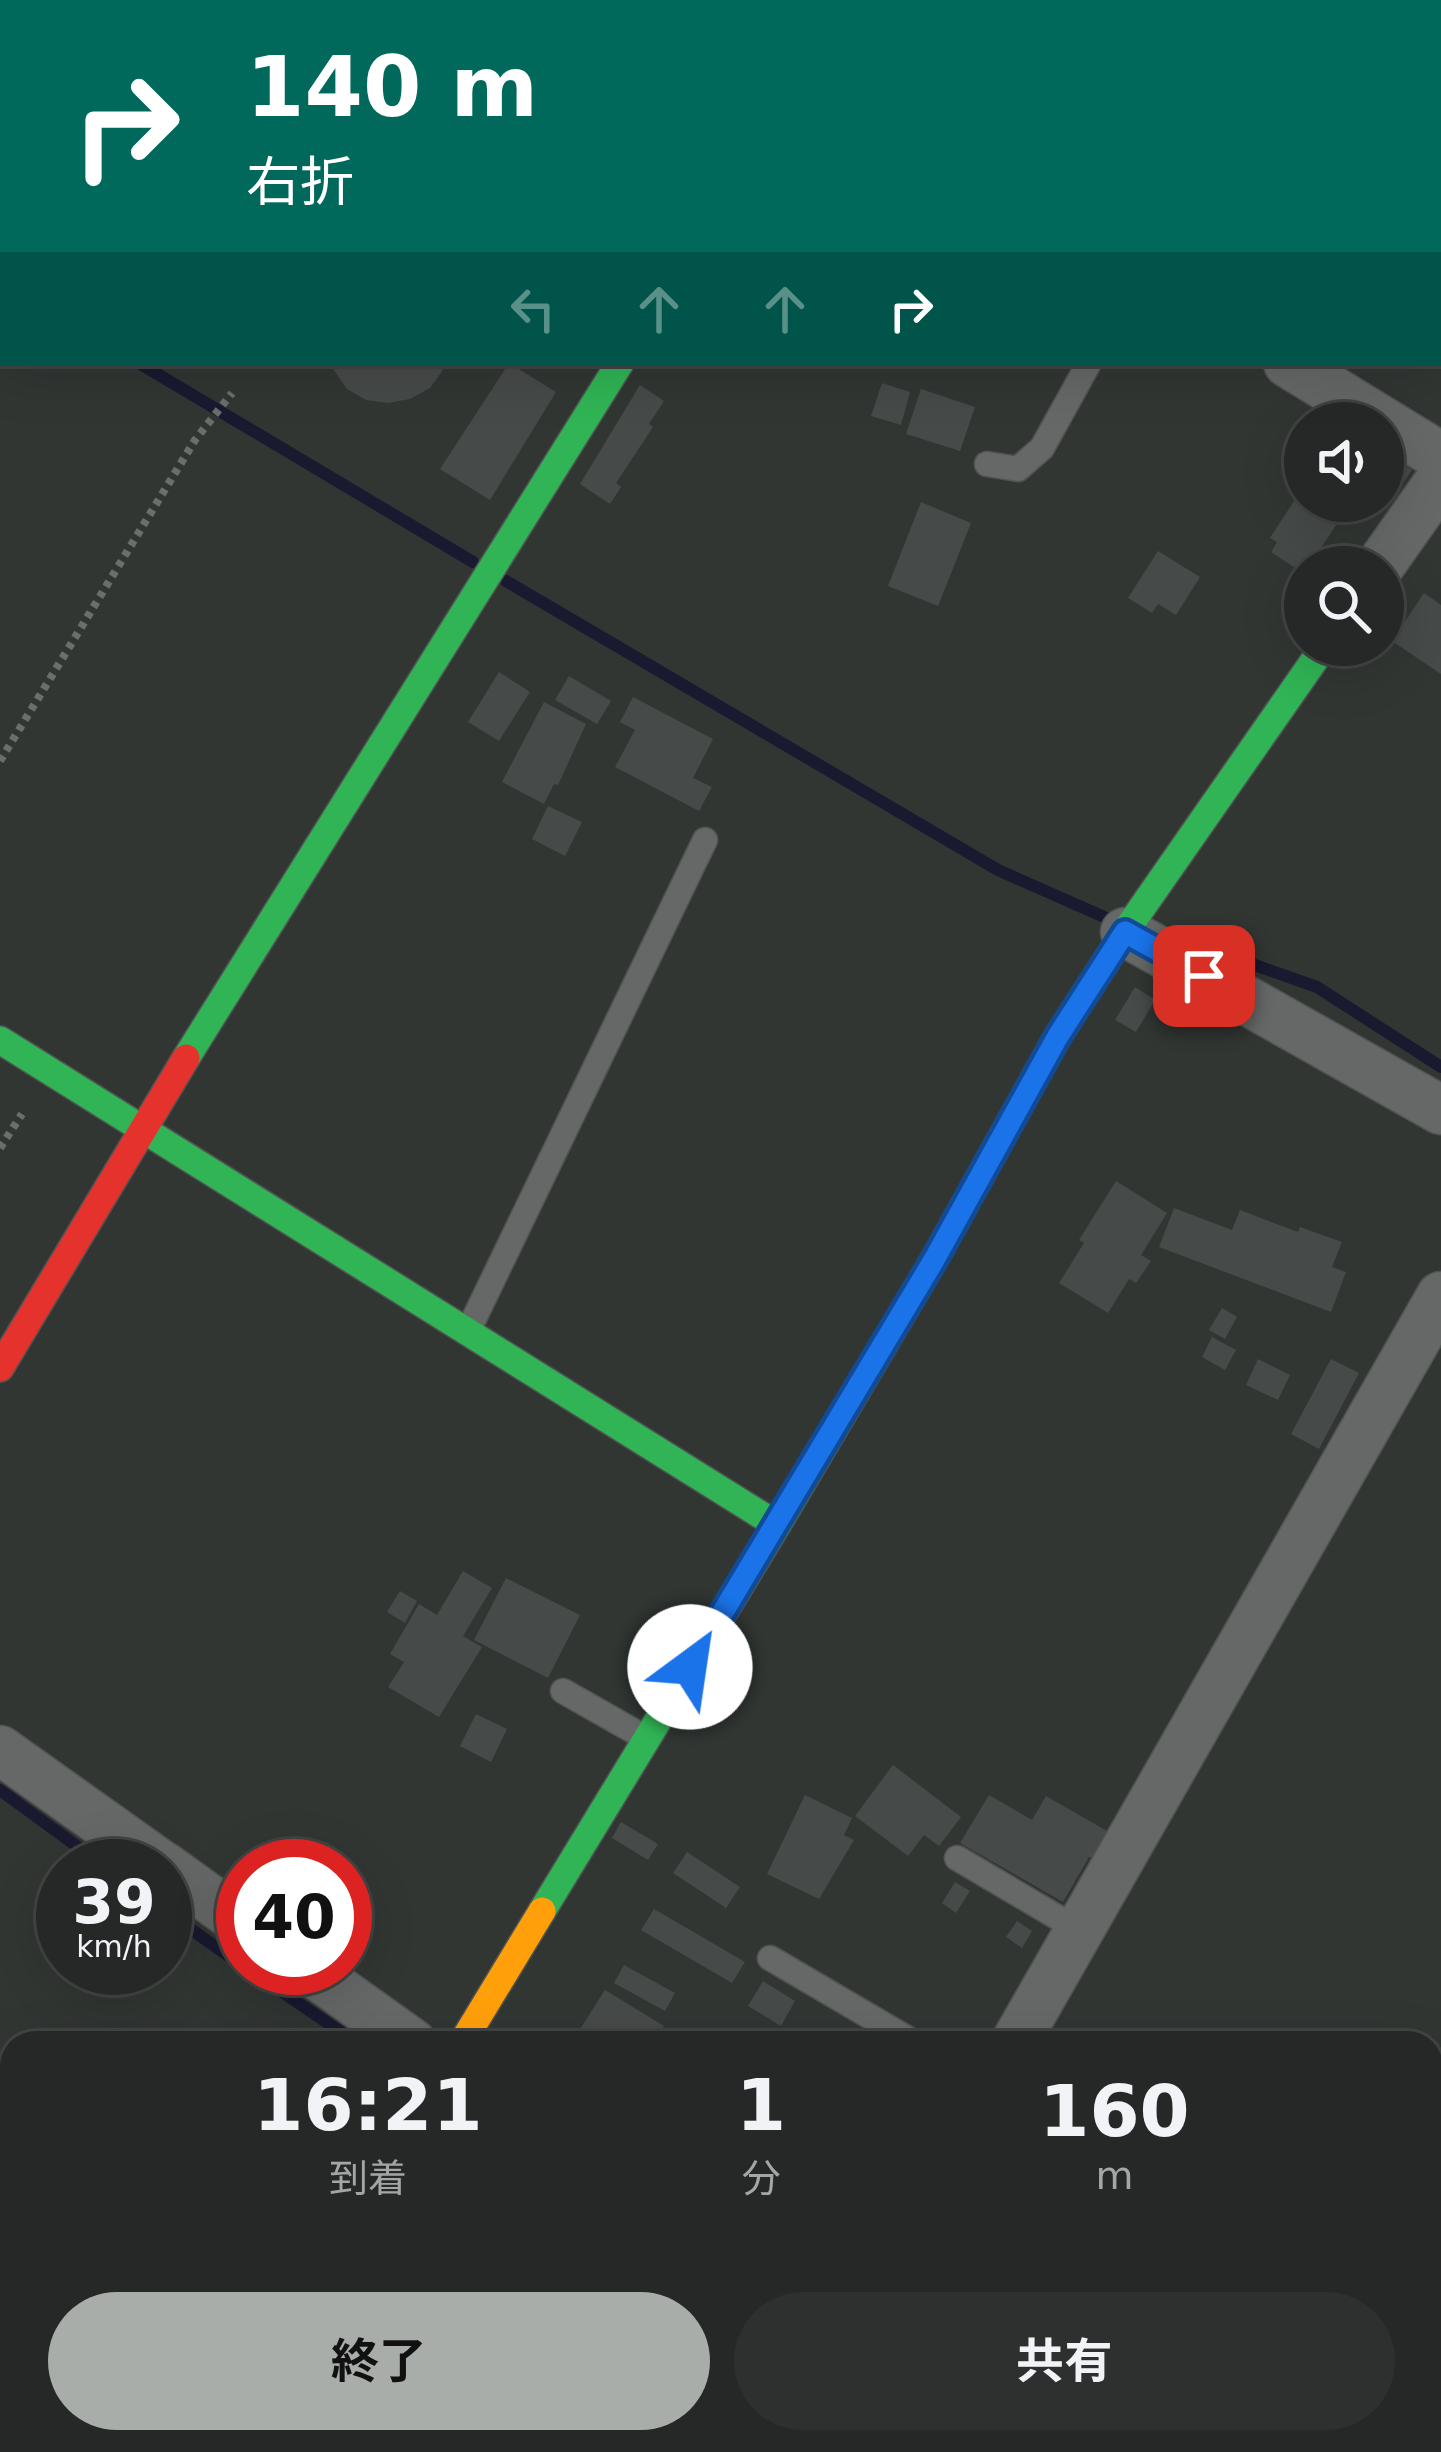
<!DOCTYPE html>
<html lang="ja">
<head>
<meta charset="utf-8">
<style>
  body { margin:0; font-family:"DejaVu Sans","Noto Sans JP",sans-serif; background:#2d302e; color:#f1f3f6; height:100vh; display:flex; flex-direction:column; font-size:45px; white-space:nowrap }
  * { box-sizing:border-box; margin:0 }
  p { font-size:39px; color:#a3a6a7 }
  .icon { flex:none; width:66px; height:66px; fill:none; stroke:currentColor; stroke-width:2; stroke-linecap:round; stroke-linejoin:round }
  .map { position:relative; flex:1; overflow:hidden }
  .panel { position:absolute; left:0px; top:2031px; width:1443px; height:423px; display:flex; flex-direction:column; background:#252826; border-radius:36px 36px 0 0; box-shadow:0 12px 48px #0002,0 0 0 3px #424443 }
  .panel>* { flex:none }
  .guide { position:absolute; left:0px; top:0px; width:1443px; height:366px; box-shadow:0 12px 48px #0002,0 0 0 3px #424443; background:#00695c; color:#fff; overflow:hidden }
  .fabs { position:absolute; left:1284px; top:402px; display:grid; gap:24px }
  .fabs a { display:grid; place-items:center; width:120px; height:120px; border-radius:50%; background:#252826; box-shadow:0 12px 48px #0002,0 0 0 3px #424443; font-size:60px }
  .speed { position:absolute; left:36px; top:1839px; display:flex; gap:24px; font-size:60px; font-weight:700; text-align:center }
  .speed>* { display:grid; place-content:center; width:156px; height:156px; border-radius:50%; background:#252826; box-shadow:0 12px 48px #0002,0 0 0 3px #424443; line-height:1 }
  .speed small { font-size:30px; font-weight:400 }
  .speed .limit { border:18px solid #d22; background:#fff; color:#111 }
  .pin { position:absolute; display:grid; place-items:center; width:102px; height:102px; color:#fff; margin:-51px; border-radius:24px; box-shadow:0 6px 18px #0006 }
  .me { position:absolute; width:132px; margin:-66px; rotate:31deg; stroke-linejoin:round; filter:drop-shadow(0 0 9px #0008) }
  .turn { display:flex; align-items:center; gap:42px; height:252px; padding:0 48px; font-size:54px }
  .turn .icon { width:156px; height:156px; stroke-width:2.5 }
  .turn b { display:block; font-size:84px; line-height:102px }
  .lanes { display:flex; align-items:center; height:114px; padding:0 48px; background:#0003; justify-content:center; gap:60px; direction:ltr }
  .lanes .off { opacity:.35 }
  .eta { display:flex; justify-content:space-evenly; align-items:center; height:204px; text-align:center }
  .eta b { font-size:72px; font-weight:700; line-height:84px }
  .button { display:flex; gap:24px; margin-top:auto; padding:24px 48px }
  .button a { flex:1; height:138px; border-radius:72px; background:#a9adaa; color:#111; font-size:48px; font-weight:700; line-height:138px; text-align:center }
  .button a+a { background:#2d302e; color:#f1f3f6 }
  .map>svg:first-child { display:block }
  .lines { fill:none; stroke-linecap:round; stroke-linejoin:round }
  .stream { stroke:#191930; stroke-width:12 }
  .building { fill:#464a48 }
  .lane-casing { stroke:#4f5351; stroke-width:27 }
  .street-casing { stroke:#4f5351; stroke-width:51 }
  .fast-casing { stroke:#4f5351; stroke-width:30 }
  .slow-casing { stroke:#4f5351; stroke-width:30 }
  .jam-casing { stroke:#4f5351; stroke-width:30 }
  .path { stroke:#6b6e6c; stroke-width:8; stroke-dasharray:6 6; stroke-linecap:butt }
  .lane { stroke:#666867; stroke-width:24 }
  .street { stroke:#666867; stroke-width:48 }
  .fast { stroke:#30b455; stroke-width:27 }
  .slow { stroke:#ff9f0a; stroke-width:27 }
  .jam { stroke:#e5322d; stroke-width:27 }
  .route-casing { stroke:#114b97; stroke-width:30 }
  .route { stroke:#1a73e8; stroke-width:21 }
</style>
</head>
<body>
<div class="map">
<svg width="1441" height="2452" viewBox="0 0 1441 2452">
  <rect width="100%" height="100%" fill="#313633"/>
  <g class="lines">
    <!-- stream -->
    <g class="stream">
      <path d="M0 281 3 283"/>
      <path d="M139 363 473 562"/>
      <path d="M506 581 998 870 1111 920"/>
      <path d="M1192 948 1224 954 1317 987 1441 1067"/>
      <path d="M0 1790 104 1866"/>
      <path d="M165 1911 243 1966"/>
      <path d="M247 1968 357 2043"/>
      <path d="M1009 2442 1027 2452"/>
    </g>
  </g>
  <!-- building -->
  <g class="building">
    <path d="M329 363H448L430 388 410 399 388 403 366 400 347 389Z"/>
    <path d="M509 363 556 392 490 500 440 469Z"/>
    <path d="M882 383 910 392 901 425 871 416Z"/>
    <path d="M640 385 664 401 649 424 653 427 616 483 621 487 610 504 580 484Z"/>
    <path d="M921 389 975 407 960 451 906 434Z"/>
    <path d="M1385 452 1412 470 1392 498 1383 492Z"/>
    <path d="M1305 484V501H1352L1313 560 1308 557 1300 571 1271 552 1277 542 1270 538Z"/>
    <path d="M921 502 971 523 938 606 888 586Z"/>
    <path d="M1158 551 1200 577 1176 615 1158 604 1152 613 1128 598Z"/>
    <path d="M1424 593 1441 605V674L1392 641Z"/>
    <path d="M499 672 530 692 499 741 468 722Z"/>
    <path d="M569 676 611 701 597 724 555 700Z"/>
    <path d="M633 697 713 739 693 778 712 787 699 811 615 767 635 730 620 722Z"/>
    <path d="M544 702 586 724 558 785 554 784 544 804 502 782Z"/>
    <path d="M548 806 582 822 565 856 532 839Z"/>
    <path d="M1135 987 1155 1000 1136 1032 1115 1020Z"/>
    <path d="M1116 1181 1167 1213 1141 1255 1151 1261 1136 1283 1129 1279 1108 1313 1059 1283 1084 1243 1079 1240Z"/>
    <path d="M1174 1208 1232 1230 1240 1210 1298 1232 1300 1227 1342 1242 1332 1267 1346 1272 1331 1312 1159 1247Z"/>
    <path d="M1222 1308 1237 1317 1225 1339 1209 1330Z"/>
    <path d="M1212 1337 1236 1350 1225 1370 1202 1357Z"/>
    <path d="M1258 1359 1290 1375 1278 1400 1246 1385Z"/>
    <path d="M1331 1359 1359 1373 1319 1449 1291 1434Z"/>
    <path d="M463 1571 492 1588 463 1636 482 1647 439 1717 388 1687 404 1662 390 1654 419 1604 437 1615Z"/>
    <path d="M506 1578 580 1615 548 1678 474 1640Z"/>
    <path d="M400 1591 417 1601 405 1623 387 1612Z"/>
    <path d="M476 1714 507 1729 491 1762 460 1746Z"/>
    <path d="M893 1765 961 1817 939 1846 924 1835 908 1856 855 1816Z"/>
    <path d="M805 1795 852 1818 844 1835 854 1840 819 1899 767 1874Z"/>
    <path d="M989 1795 1032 1820 1046 1796 1114 1835 1098 1862 1089 1857 1063 1902 960 1843Z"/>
    <path d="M621 1822 658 1844 648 1860 612 1838Z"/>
    <path d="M687 1852 740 1887 726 1908 673 1873Z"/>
    <path d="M955 1882 970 1891 956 1913 942 1903Z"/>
    <path d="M654 1909 745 1962 732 1983 641 1930Z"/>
    <path d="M1017 1921 1032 1931 1022 1948 1006 1937Z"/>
    <path d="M624 1965 675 1993 665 2011 614 1983Z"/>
    <path d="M763 1981 795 2001 781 2026 748 2006Z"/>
    <path d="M605 1990 664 2026 653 2043H571Z"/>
    <path d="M12 2419V2442H192L186 2452H0V2439Z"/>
  </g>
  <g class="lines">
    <defs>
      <g id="lane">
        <path d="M987 464 1018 469 1042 448 1089 363"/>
        <path d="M469 1329 705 840"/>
        <path d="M563 1691 644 1737"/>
        <path d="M957 1858 1079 1930"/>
        <path d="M770 1958 915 2043"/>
      </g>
      <g id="street">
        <path d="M705 0 709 3"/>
        <path d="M933 3 935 0"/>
        <path d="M1288 363 1441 457"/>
        <path d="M1379 567 1441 479"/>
        <path d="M1125 932 1441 1110"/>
        <path d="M0 1750 163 1866"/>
        <path d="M165 1867 243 1923"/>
        <path d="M307 1968 412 2043"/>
        <path d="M1015 2043 1441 1296"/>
        <path d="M0 2249 12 2254"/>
        <path d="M1060 2442 1078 2452"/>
        <path d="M208 2452 214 2442"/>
        <path d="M779 2452 785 2442"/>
      </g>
      <g id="fast">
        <path d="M0 1040 777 1525 542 1911"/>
        <path d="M186 1058 620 363"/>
        <path d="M777 1525 934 1260 1058 1036 1125 932 1325 645"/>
      </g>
      <path id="slow" d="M462 2043 542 1911"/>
      <path id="jam" d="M0 1368 186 1058"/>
    </defs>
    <!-- lane casing -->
    <use href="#lane" class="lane-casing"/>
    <!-- street casing -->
    <use href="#street" class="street-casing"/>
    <!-- fast casing -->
    <use href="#fast" class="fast-casing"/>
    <!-- slow casing -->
    <use href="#slow" class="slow-casing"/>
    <!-- jam casing -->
    <use href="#jam" class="jam-casing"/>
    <!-- path -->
    <g class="path">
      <path d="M0 761 195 440 232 393"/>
      <path d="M0 1148 22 1114"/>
    </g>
    <!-- lane -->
    <use href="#lane" class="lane"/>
    <!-- street -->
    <use href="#street" class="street"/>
    <!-- fast -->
    <use href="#fast" class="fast"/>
    <!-- slow -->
    <use href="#slow" class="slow"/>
    <!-- jam -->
    <use href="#jam" class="jam"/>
  </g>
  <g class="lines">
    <defs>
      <path id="route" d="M690 1667 934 1260 1058 1036 1125 932 1204 976"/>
    </defs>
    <!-- route casing -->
    <use href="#route" class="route-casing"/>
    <!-- route -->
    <use href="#route" class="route"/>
  </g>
</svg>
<div class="fabs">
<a><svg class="icon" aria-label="sound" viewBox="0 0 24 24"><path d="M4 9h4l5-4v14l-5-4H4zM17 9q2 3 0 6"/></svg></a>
<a><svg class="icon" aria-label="search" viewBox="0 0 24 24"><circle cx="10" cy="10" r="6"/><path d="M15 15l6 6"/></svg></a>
</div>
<div class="speed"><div>39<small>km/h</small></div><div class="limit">40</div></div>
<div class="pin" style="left:1204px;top:976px;background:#d93025"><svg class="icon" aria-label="arrive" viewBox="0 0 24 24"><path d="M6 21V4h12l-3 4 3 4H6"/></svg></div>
<svg class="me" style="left:690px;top:1667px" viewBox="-20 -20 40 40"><circle r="19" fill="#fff"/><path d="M0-13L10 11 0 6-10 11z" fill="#1a73e8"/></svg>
<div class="guide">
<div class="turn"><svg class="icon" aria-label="right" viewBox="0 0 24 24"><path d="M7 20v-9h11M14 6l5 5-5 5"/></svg><div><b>140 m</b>右折</div></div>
<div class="lanes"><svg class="icon off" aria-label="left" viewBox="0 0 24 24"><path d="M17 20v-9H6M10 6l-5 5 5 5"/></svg><svg class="icon off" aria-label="ahead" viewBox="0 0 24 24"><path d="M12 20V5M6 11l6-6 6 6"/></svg><svg class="icon off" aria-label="ahead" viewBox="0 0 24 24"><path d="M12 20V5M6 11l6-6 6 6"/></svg><svg class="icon" aria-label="right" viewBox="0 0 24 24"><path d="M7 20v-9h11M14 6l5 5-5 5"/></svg></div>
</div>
<section class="panel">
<div class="eta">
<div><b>16:21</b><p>到着</p></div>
<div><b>1</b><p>分</p></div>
<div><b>160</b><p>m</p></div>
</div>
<div class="button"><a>終了</a><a>共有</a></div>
</section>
</div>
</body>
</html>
